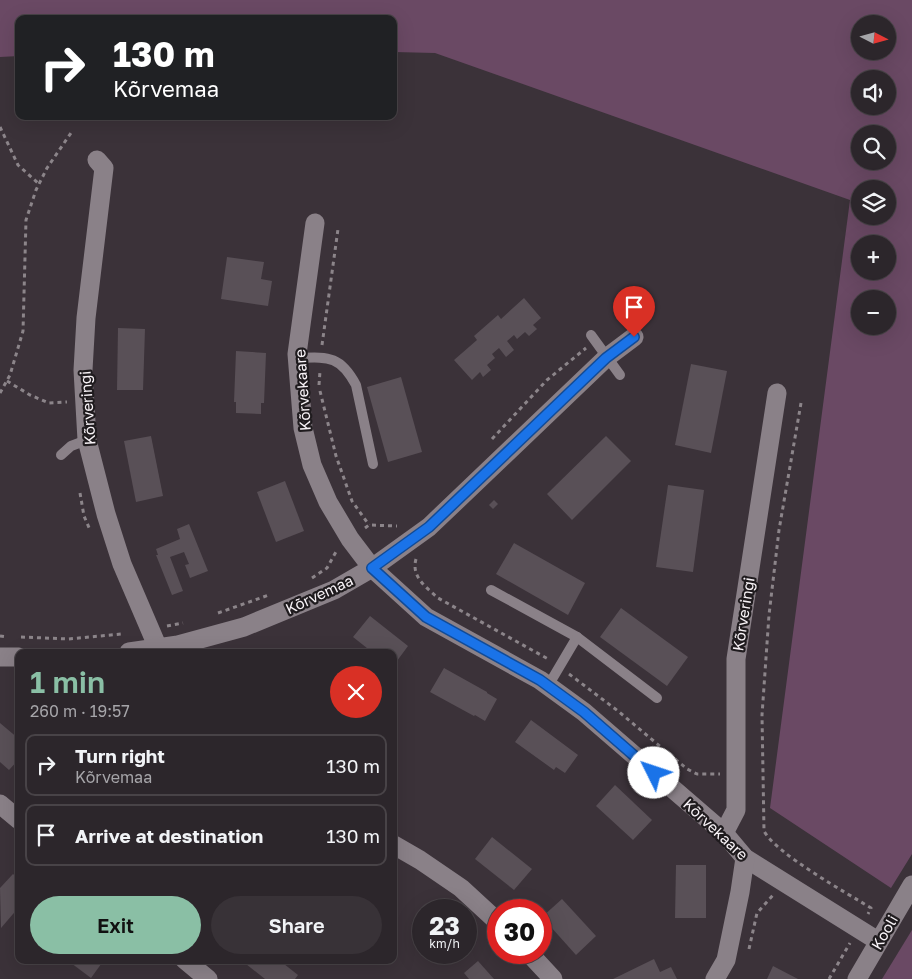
<!DOCTYPE html>
<html lang="en">
<head>
<meta charset="utf-8">
<style>
  body { margin:0; font-family:"Golos Text",sans-serif; background:#383237; color:#f1f3f6; height:100vh; display:flex; flex-direction:column; font-size:19px; white-space:nowrap }
  * { box-sizing:border-box; margin:0 }
  p { font-size:16px; color:#a6a5a9 }
  .icon { flex:none; width:28px; height:28px; fill:none; stroke:currentColor; stroke-width:2; stroke-linecap:round; stroke-linejoin:round }
  .map { position:relative; flex:1; overflow:hidden }
  .sheet { position:absolute; left:15px; top:649px; width:382px; height:315px; display:flex; flex-direction:column; background:#2c262b; border-radius:10px; box-shadow:0 5px 20px #0002,0 0 0 1px #484347 }
  .sheet>* { flex:none }
  .top-card { position:absolute; left:15px; top:15px; width:382px; height:105px; border-radius:10px; box-shadow:0 5px 20px #0002,0 0 0 1px #484347; background:#202124; color:#fff; overflow:hidden }
  .needle { width:32px; rotate:96deg }
  .fabs { position:absolute; left:851px; top:15px; display:grid; gap:10px }
  .fabs a { display:grid; place-items:center; width:45px; height:45px; border-radius:50%; background:#2c262b; box-shadow:0 5px 20px #0002,0 0 0 1px #484347; font-size:25px }
  .speed { position:absolute; left:412px; top:899px; display:flex; gap:10px; font-size:25px; font-weight:700; text-align:center }
  .speed>* { display:grid; place-content:center; width:65px; height:65px; border-radius:50%; background:#2c262b; box-shadow:0 5px 20px #0002,0 0 0 1px #484347; line-height:1 }
  .speed small { font-size:12px; font-weight:400 }
  .speed .limit { border:8px solid #d22; background:#fff; color:#111 }
  .pin { position:absolute; display:grid; place-items:center; width:42px; height:42px; color:#fff; margin:-51px -21px; border-radius:50% 50% 50% 0; rotate:-45deg; box-shadow:0 0 5px #0007 }
  .pin .icon { rotate:45deg }
  .me { position:absolute; width:55px; margin:-28px; rotate:311deg; stroke-linejoin:round; filter:drop-shadow(0 0 4px #0008) }
  .turn { display:flex; align-items:center; gap:18px; height:105px; padding:0 15px; font-size:22px }
  .turn .icon { width:65px; height:65px; stroke-width:2.5 }
  .turn b { display:block; font-size:35px; line-height:42px }
  .round { display:grid; place-items:center; flex:none; width:52px; height:52px; border-radius:26px; background:#383237 }
  .summary { display:flex; align-items:center; justify-content:space-between; height:85px; padding:0 15px }
  h1 { font-size:30px; font-weight:600; line-height:38px; color:#8abfa5 }
  .cta { display:flex; gap:10px; margin-top:auto; padding:10px 15px }
  .cta a { flex:1; height:58px; border-radius:30px; background:#8abfa5; color:#111; font-size:20px; font-weight:600; line-height:58px; text-align:center }
  .cta a+a { background:#383237; color:#f1f3f6 }
  ul { padding:0; list-style:none }
  li { display:flex; align-items:center; gap:15px; height:62px; margin:0 10px 8px; padding:0 5px; border:2px solid #484347; border-radius:10px }
  li div { flex:1 }
  li b { display:block; font-size:19px }
  li em { font-style:normal }
  .map>svg:first-child { display:block }
  .green { fill:#6a4964; fill-rule:evenodd }
  .building { fill:#595057 }
  .lines { fill:none; stroke-linecap:round; stroke-linejoin:round }
  .path { stroke:#8c858a; stroke-width:3; stroke-dasharray:4 4; stroke-linecap:butt }
  .service { stroke:#8a8188; stroke-width:10 }
  .minor { stroke:#8a8188; stroke-width:19 }
  .route-casing { stroke:#114b97; stroke-width:12 }
  .route { stroke:#1a73e8; stroke-width:9 }
  .labels { text-anchor:middle; dominant-baseline:central; stroke-width:4.5; stroke-linejoin:round; paint-order:stroke }
  .street-label { font-size:15px; fill:#f8f3f7; stroke:#1f1b1e }
</style>
</head>
<body>
<div class="map">
<svg width="912" height="979" viewBox="0 0 912 979">
  <rect width="100%" height="100%" fill="#3b3239"/>
  <!-- green -->
  <g class="green">
    <path d="M0 0H912V854L891 888 770 808 850 200 435 53 394 52V19H19V56L0 57ZM860 24H888V51H860ZM860 79H888V106H860ZM860 134H888V161H860ZM860 189H888V216H860ZM860 244H888V271H860ZM860 299H888V326H860Z"/>
    <path d="M912 930V979H882Z"/>
  </g>
  <!-- building -->
  <g class="building">
    <path d="M227 257 264 262 261 279 272 281 268 306 221 299Z"/>
    <path d="M524 298 541 318 533 325 537 329 529 336 525 332 517 339 514 335 507 341 514 350 506 357 499 348 492 354 495 358 487 365 491 370 483 377 480 372 472 380 454 360 477 340 474 336 498 315 501 319Z"/>
    <path d="M118 328 145 329 143 390H117Z"/>
    <path d="M236 351 266 353 264 403H261V414L236 413V402H234Z"/>
    <path d="M691 364 727 371 711 453 675 445Z"/>
    <path d="M401 377 422 452 388 462 367 387Z"/>
    <path d="M151 436 163 496 136 502 124 441Z"/>
    <path d="M606 436 631 461 572 520 547 494Z"/>
    <path d="M285 481 304 531 276 542 257 492Z"/>
    <path d="M668 485 704 490 693 572 656 567Z"/>
    <path d="M494 500 498 504 493 509 489 505Z"/>
    <path d="M189 524 208 571 190 578 185 565 189 564 184 552 170 557 183 591 172 595 156 555H158L156 549 180 539 177 529Z"/>
    <path d="M514 543 585 583 568 615 496 574Z"/>
    <path d="M621 608 688 657 667 686 600 637Z"/>
    <path d="M370 616 408 646 394 665V652H372L353 637Z"/>
    <path d="M444 668 487 692V693L497 699 485 721 475 715 474 716 430 692Z"/>
    <path d="M531 720 578 755 565 773 556 767 554 770 515 742Z"/>
    <path d="M0 723 19 739V759L9 770 0 762Z"/>
    <path d="M615 785 652 820 633 840 596 806Z"/>
    <path d="M492 837 532 869 514 890 475 859Z"/>
    <path d="M676 865H706V918H675Z"/>
    <path d="M13 874 19 879V907L1 928 0 888Z"/>
    <path d="M562 899 596 936 576 955 542 917Z"/>
    <path d="M654 959 660 972 671 967 677 979H613Z"/>
    <path d="M67 960H104L91 978Z"/>
    <path d="M250 960H279L298 975 295 979H265L246 964Z"/>
    <path d="M478 961 494 979H469L464 973Z"/>
    <path d="M773 966 798 979H767Z"/>
  </g>
  <g class="lines">
    <!-- path -->
    <g class="path">
      <path d="M0 127 18 165 39 184"/>
      <path d="M322 345 338 229"/>
      <path d="M7 381 30 395 49 403 67 402"/>
      <path d="M319 385 320 371"/>
      <path d="M320 391 336 456 352 501 369 525"/>
      <path d="M0 393 10 375 23 331 26 220 36 190 47 168 73 130"/>
      <path d="M801 403 779 530 769 615 762 715 764 831C776 854 847 893 871 908L868 914"/>
      <path d="M492 439 547 380 586 348"/>
      <path d="M80 493 84 516 90 530"/>
      <path d="M365 528 369 525 397 526"/>
      <path d="M416 559C411 577 426 587 438 598L550 660"/>
      <path d="M312 578 327 568 337 550"/>
      <path d="M218 613 269 595"/>
      <path d="M167 626 183 623"/>
      <path d="M0 636 7 637"/>
      <path d="M21 637 68 639 122 634"/>
      <path d="M569 674 618 711 687 769 697 774H720"/>
      <path d="M493 941 499 947"/>
      <path d="M749 949 757 913 773 895"/>
      <path d="M504 952 511 959"/>
      <path d="M829 979 850 943"/>
    </g>
    <!-- service -->
    <g class="service">
      <path d="M591 335 620 375"/>
      <path d="M297 358C328 357 340 355 356 385L373 464"/>
      <path d="M61 455 71 446 87 440"/>
      <path d="M491 590 577 637 548 686"/>
      <path d="M577 637 657 698"/>
    </g>
    <!-- minor -->
    <g class="minor">
      <path d="M97 160 104 168 86 318 83 370 87 440 106 514 122 564 158 648"/>
      <path d="M315 223 297 354 303 428 312 465 328 502 350 539 372 568 426 617 540 680 584 712 724 833 745 858 878 941"/>
      <path d="M129 652 178 645 244 627 334 590 372 568 429 527 606 358 634 337"/>
      <path d="M0 657H19"/>
      <path d="M0 804 19 820"/>
      <path d="M724 833 736 810V659L777 393"/>
      <path d="M394 845 420 860 461 888 499 923"/>
      <path d="M528 952 553 979"/>
      <path d="M185 960 208 979"/>
      <path d="M715 979 726 960 740 892 745 858"/>
      <path d="M857 979 912 885"/>
    </g>
  </g>
  <g class="lines">
    <defs>
      <path id="route" d="M634 337 606 358 429 527 372 568 426 617 540 680 584 712 654 773"/>
    </defs>
    <!-- route casing -->
    <use href="#route" class="route-casing"/>
    <!-- route -->
    <use href="#route" class="route"/>
  </g>
  <g class="labels">
    <!-- street labels -->
    <g class="street-label">
      <text transform="translate(302 390) rotate(-94)">Kõrvekaare</text>
      <text transform="translate(87 408) rotate(-94)">Kõrveringi</text>
      <text transform="translate(319 594) rotate(-25)">Kõrvemaa</text>
      <text transform="translate(743 614) rotate(-81)">Kõrveringi</text>
      <text transform="translate(716 829) rotate(43)">Kõrvekaare</text>
      <text transform="translate(884 932) rotate(-60)">Kooli</text>
    </g>
  </g>
</svg>
<div class="fabs">
<a><svg class="needle" viewBox="-14 -14 28 28"><path d="M0-13l5 13h-10z" fill="#e53935"/><path d="M0 13l5-13h-10z" fill="#a6a5a9"/></svg></a>
<a><svg class="icon" aria-label="sound" viewBox="0 0 24 24"><path d="M4 9h4l5-4v14l-5-4H4zM17 9q2 3 0 6"/></svg></a>
<a><svg class="icon" aria-label="search" viewBox="0 0 24 24"><circle cx="10" cy="10" r="6"/><path d="M15 15l6 6"/></svg></a>
<a><svg class="icon" aria-label="layers" viewBox="0 0 24 24"><path d="M12 4l9 5-9 5-9-5zM3 14l9 5 9-5"/></svg></a>
<a>+</a>
<a>−</a>
</div>
<div class="speed"><div>23<small>km/h</small></div><div class="limit">30</div></div>
<div class="pin" style="left:634px;top:337px;background:#d93025"><svg class="icon" aria-label="arrive" viewBox="0 0 24 24"><path d="M6 21V4h12l-3 4 3 4H6"/></svg></div>
<svg class="me" style="left:654px;top:773px" viewBox="-20 -20 40 40"><circle r="19" fill="#fff"/><path d="M0-13L10 11 0 6-10 11z" fill="#1a73e8"/></svg>
<div class="top-card">
<div class="turn"><svg class="icon" aria-label="right" viewBox="0 0 24 24"><path d="M7 20v-9h11M14 6l5 5-5 5"/></svg><div><b>130 m</b>Kõrvemaa</div></div>
</div>
<section class="sheet">
<div class="summary"><div><h1>1 min</h1><p>260 m · 19:57</p></div><a class="round" style="background:#d93025;color:#fff"><svg class="icon" aria-label="close" viewBox="0 0 24 24"><path d="M6 6l12 12M18 6L6 18"/></svg></a></div>
<ul>
<li><svg class="icon" aria-label="right" viewBox="0 0 24 24"><path d="M7 20v-9h11M14 6l5 5-5 5"/></svg><div><b>Turn right</b><p>Kõrvemaa</p></div><em>130 m</em></li>
<li><svg class="icon" aria-label="arrive" viewBox="0 0 24 24"><path d="M6 21V4h12l-3 4 3 4H6"/></svg><div><b>Arrive at destination</b></div><em>130 m</em></li>
</ul>
<div class="cta"><a>Exit</a><a>Share</a></div>
</section>
</div>
</body>
</html>
